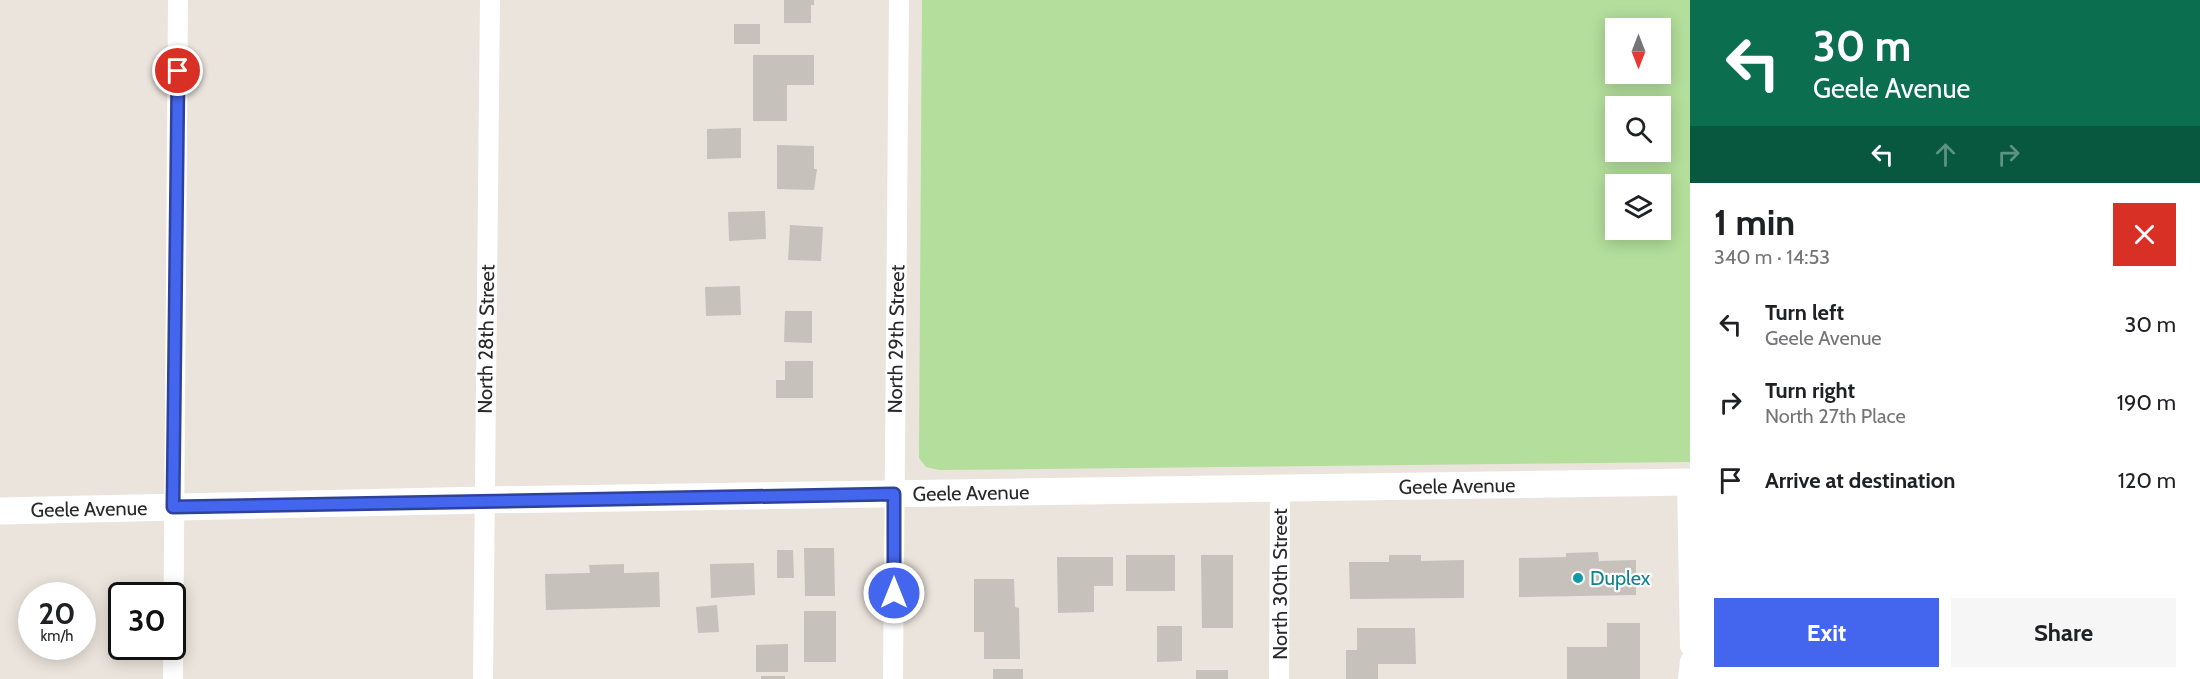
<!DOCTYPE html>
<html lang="en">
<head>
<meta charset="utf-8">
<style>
  body { margin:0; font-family:Cabin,sans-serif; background:#f6f6f6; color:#202124; height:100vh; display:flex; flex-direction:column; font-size:22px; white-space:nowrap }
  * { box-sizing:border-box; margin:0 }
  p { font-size:20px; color:#757577 }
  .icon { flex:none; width:33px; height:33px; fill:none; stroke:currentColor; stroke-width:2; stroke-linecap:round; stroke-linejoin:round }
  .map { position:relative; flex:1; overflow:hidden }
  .drawer { display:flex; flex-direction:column; background:#fff; width:510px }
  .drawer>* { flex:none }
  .guide { background:#0b6e4f; color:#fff; overflow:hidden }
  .needle { width:39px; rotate:180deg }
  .tools { position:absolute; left:1605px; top:18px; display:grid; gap:12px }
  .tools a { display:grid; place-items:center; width:66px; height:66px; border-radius:0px; background:#fff; box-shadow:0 3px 15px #0003; font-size:30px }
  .speed { position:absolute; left:18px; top:582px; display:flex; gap:12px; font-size:30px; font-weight:700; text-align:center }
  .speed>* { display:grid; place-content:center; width:78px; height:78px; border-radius:50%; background:#fff; box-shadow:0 3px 15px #0003; line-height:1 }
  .speed small { font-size:15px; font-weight:400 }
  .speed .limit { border:3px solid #111; border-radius:9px; background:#fff; color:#111 }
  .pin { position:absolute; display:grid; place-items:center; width:51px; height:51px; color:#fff; margin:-26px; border:3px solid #fff; border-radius:50%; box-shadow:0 2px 6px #0007 }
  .me { position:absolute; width:66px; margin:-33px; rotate:0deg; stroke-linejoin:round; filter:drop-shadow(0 0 4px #0008) }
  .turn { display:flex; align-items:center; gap:21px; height:126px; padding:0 24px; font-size:27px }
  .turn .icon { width:78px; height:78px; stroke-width:2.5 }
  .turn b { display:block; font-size:42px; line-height:51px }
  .lanes { display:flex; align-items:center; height:57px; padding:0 24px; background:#0003; justify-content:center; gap:30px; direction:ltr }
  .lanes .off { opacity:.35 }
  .round { display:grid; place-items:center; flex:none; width:63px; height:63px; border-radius:0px; background:#f6f6f6 }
  .overview { display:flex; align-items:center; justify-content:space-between; height:102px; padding:0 24px }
  h1 { font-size:36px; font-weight:700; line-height:45px }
  .primary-button { display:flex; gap:12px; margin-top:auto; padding:12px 24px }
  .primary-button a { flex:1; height:69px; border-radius:0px; background:#4466ef; color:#fff; font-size:24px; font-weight:700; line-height:69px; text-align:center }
  .primary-button a+a { background:#f6f6f6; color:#202124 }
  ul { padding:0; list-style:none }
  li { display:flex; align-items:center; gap:18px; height:78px; padding:0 24px }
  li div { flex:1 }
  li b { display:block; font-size:22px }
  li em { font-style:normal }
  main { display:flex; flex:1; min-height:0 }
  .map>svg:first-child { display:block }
  .green { fill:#b3de9b; fill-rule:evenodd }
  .building { fill:#c6c1bb }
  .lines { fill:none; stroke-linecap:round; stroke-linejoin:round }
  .street { stroke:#fff; stroke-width:20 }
  .secondary { stroke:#fff; stroke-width:27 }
  .route-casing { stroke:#2c429b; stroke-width:15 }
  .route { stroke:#4466ef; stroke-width:10 }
  .culture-dot { fill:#0f9aa8; stroke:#fff; stroke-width:2 }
  .labels { text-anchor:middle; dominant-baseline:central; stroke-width:4.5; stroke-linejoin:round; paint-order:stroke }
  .street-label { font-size:20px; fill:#292929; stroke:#fff }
  .culture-label { font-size:20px; fill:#0d838f; stroke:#fff; text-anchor:start }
</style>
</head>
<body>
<main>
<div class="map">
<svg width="1690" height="679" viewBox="0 0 1690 679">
  <rect width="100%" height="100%" fill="#ebe4dc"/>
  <!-- green -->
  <path class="green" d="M922 0H1690V462L939 470 926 467 919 458V450ZM1616 28H1660V74H1616ZM1616 106H1660V152H1616ZM1616 184H1660V230H1616Z"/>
  <!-- building -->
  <g class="building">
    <path d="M784 0H814V5H811V23H784Z"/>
    <rect x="734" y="24" width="26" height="20"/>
    <path d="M753 55H814V85H787V121H753Z"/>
    <path d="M741 128V158L707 159V129Z"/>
    <path d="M777 145 814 146V169H817L814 190 777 189Z"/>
    <path d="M765 211 766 239 729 241 728 212Z"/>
    <path d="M790 225 823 227 821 261 788 260Z"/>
    <path d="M740 286 741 315 706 316 705 287Z"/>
    <path d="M785 311H812V343L784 342Z"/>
    <path d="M785 361H813V398H776V380H785Z"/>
    <path d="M804 548H834L835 596H805Z"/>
    <path d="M777 550H793L794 578H777Z"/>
    <path d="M1598 552 1599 561 1636 560V595L1519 597V558L1566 557V553Z"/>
    <rect x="1126" y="555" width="49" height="36"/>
    <path d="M1201 555H1233V628H1202Z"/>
    <path d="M1389 555H1421V561L1464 560V598L1350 599 1349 562H1389Z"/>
    <path d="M1057 557H1113V586H1094V612L1058 613Z"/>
    <path d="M754 563 755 595 711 598 710 564Z"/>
    <path d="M624 564V573L659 572 660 607 546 610 545 574 590 573 589 565Z"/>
    <path d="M974 579H1014L1015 607 1019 608 1020 659H984V632H974Z"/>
    <path d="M717 605 719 632 698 633 696 607Z"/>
    <rect x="804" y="611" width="32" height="51"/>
    <path d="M1607 623H1640V679H1567V647H1607Z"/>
    <path d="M1157 626H1182V661L1157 662Z"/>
    <path d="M1357 628H1415L1416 664H1378V679H1346V650H1357Z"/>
    <path d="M788 644V672H756V645Z"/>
    <rect x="993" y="669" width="30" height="10"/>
    <rect x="1196" y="670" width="32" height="9"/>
    <rect x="761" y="676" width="24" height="3"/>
  </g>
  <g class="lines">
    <!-- street -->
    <g class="street">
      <path d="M1687 482 1690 646"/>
      <path d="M173 679 178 0"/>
      <path d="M483 679 490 0"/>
      <path d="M893 679 899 0"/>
      <path d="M1279 679 1280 488"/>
      <path d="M1688 679 1690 661"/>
    </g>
    <!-- secondary -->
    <path class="secondary" d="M0 511 484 500 1690 482"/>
  </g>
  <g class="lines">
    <defs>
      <path id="route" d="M178 71 173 507 894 494V593"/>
    </defs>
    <!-- route casing -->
    <use href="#route" class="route-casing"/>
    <!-- route -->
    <use href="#route" class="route"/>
  </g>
  <!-- markers -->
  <circle class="culture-dot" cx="1578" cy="578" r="6"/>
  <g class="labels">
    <!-- street labels -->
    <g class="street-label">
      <text transform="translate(486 339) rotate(-89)">North 28th Street</text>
      <text transform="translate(896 339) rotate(-89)">North 29th Street</text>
      <text transform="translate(1457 486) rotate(-1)">Geele Avenue</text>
      <text transform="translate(971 493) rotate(-1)">Geele Avenue</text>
      <text transform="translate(89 509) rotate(-1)">Geele Avenue</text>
      <text transform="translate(1280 584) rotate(-90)">North 30th Street</text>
    </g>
    <!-- culture labels -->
    <g class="culture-label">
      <text x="1590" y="578">Duplex</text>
    </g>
  </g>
</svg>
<div class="tools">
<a><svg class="needle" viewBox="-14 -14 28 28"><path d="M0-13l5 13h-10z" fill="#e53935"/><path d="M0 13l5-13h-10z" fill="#757577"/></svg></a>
<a><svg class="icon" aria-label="search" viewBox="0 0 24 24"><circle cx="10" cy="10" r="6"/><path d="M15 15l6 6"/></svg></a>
<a><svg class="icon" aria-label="layers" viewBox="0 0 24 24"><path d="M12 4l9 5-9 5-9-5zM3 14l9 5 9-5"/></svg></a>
</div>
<div class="speed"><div>20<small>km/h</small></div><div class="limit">30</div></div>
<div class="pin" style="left:178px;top:71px;background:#d93025"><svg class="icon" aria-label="arrive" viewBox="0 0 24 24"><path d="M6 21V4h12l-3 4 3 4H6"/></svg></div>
<svg class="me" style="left:894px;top:593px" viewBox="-20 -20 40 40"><circle r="17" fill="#4466ef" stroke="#fff" stroke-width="3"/><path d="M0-11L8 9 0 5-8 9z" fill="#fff"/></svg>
</div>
<section class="drawer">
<div class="guide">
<div class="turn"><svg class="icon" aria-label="left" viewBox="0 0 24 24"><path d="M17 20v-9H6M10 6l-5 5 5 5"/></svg><div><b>30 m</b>Geele Avenue</div></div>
<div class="lanes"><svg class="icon" aria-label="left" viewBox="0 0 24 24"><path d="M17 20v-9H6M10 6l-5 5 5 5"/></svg><svg class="icon off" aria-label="ahead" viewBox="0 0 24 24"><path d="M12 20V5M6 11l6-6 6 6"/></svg><svg class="icon off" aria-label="right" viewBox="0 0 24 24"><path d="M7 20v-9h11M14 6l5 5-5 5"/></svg></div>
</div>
<div class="overview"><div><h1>1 min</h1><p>340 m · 14:53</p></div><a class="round" style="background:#d93025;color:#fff"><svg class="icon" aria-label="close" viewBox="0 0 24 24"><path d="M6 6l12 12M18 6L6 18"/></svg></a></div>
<ul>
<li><svg class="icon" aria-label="left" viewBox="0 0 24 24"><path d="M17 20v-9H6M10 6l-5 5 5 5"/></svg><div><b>Turn left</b><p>Geele Avenue</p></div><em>30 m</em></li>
<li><svg class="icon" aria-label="right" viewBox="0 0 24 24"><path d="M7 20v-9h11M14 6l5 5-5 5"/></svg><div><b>Turn right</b><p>North 27th Place</p></div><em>190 m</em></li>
<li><svg class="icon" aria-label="arrive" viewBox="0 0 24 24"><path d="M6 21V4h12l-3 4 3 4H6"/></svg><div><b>Arrive at destination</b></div><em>120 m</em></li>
</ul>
<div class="primary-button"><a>Exit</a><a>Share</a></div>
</section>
</main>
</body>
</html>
